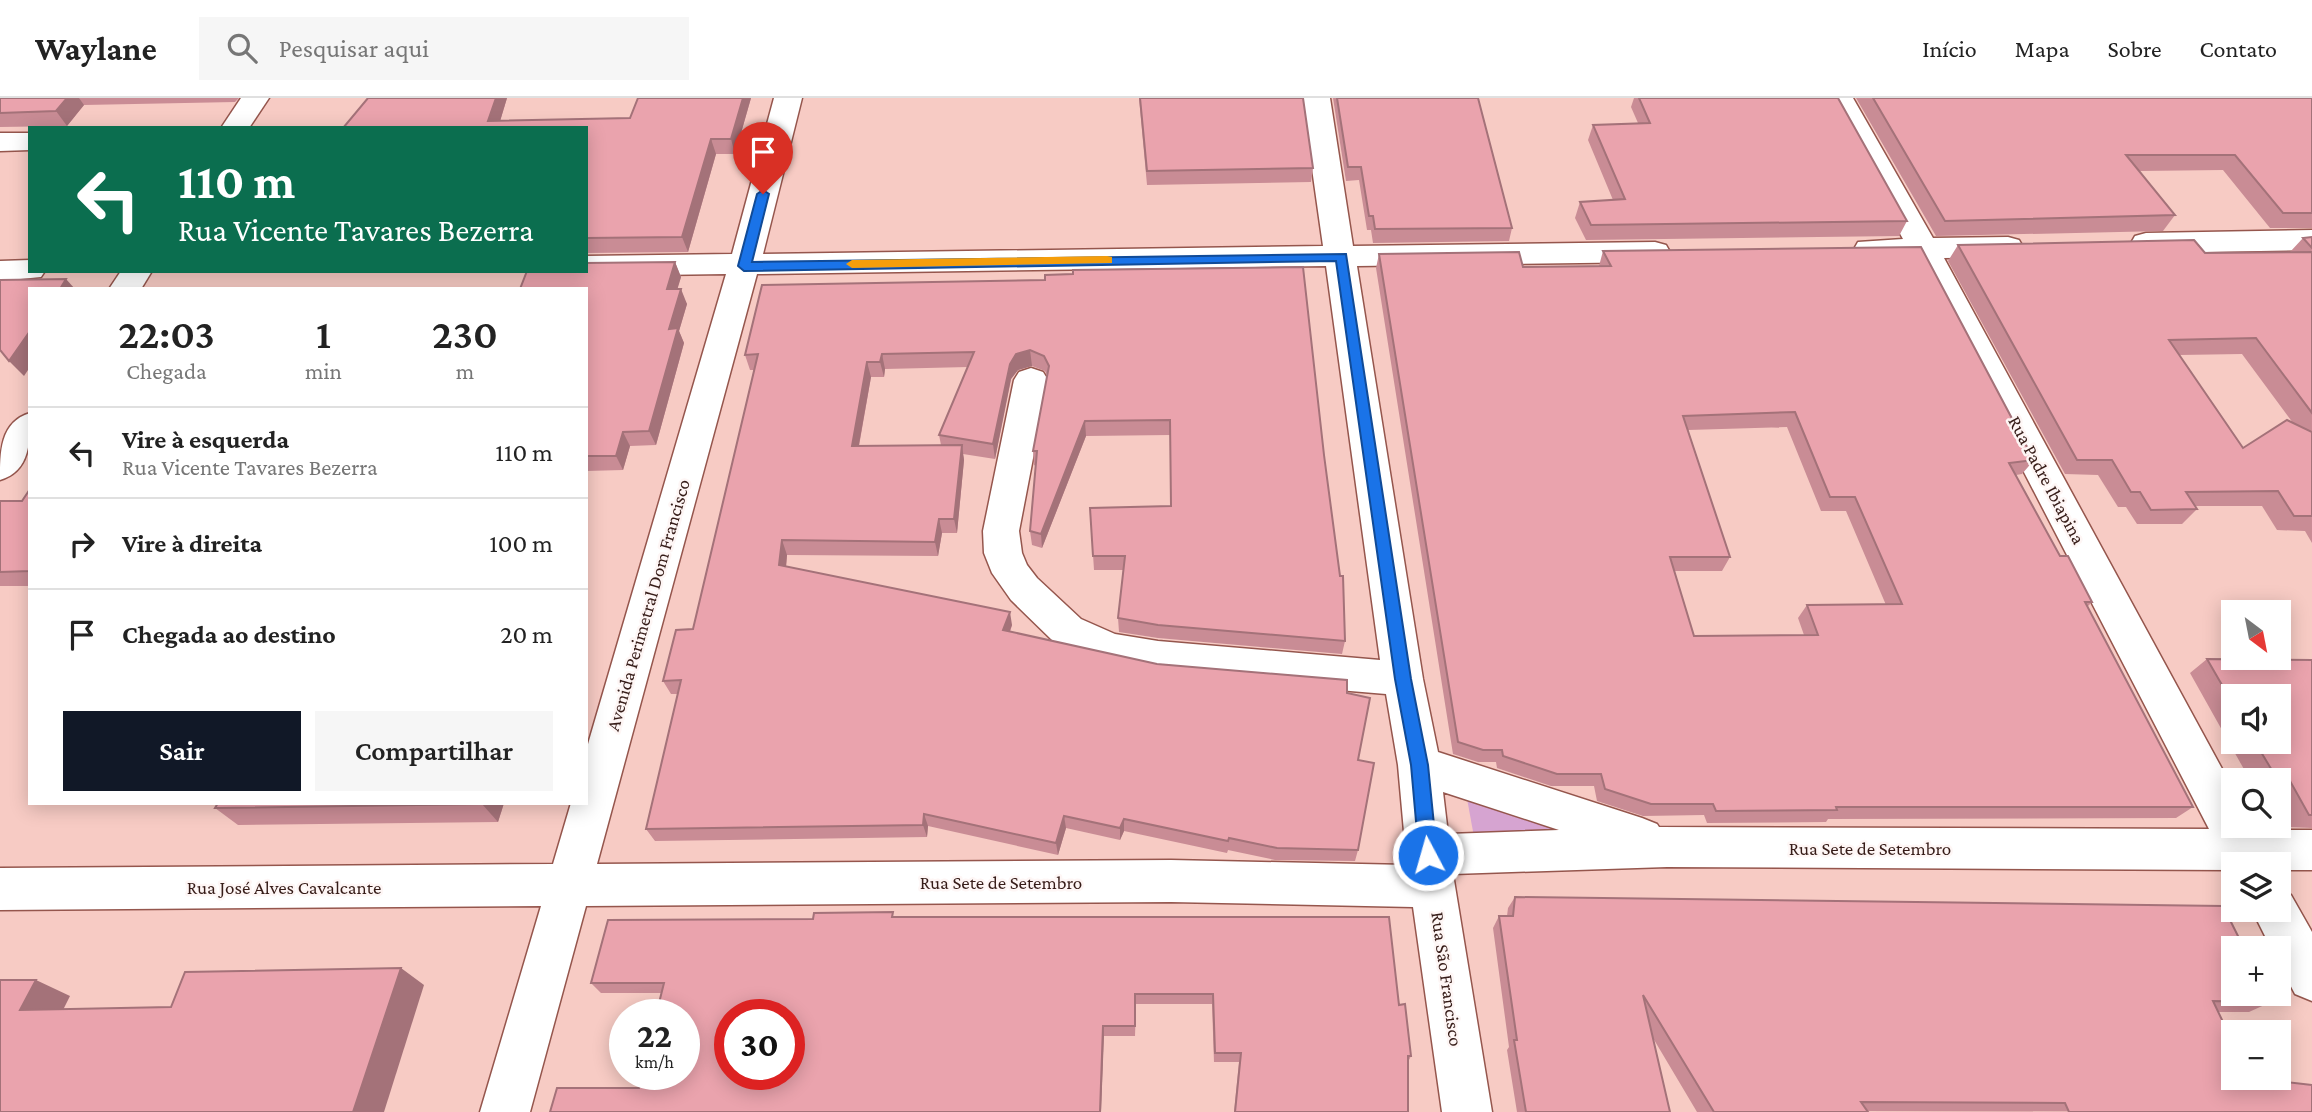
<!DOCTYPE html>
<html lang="pt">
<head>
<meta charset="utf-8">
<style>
  body { margin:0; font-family:"Crimson Pro",serif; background:#f6f6f6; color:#222; height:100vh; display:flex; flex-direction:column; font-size:26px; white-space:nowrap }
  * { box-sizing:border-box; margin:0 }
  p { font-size:23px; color:#767676 }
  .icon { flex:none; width:38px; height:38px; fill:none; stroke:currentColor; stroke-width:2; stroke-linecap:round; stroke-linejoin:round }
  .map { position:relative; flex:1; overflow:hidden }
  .panel { position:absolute; left:28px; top:189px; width:560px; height:518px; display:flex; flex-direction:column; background:#fff; border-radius:0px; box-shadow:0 4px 18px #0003 }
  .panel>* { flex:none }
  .top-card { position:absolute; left:28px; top:28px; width:560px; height:147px; border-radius:0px; box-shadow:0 4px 18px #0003; background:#0b6e4f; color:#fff; overflow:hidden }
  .needle { width:46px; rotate:148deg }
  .buttons { position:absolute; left:2221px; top:502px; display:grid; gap:14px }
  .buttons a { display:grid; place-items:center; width:70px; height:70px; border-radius:0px; background:#fff; box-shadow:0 4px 18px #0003; font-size:35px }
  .speed { position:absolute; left:609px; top:901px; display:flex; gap:14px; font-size:35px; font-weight:700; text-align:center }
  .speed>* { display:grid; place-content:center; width:91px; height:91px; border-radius:50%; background:#fff; box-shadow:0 4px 18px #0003; line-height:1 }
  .speed small { font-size:18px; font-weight:400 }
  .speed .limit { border:10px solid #d22; background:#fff; color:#111 }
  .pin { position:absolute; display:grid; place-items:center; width:60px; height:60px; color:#fff; margin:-72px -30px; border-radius:50% 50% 50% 0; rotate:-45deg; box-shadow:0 0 7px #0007 }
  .pin .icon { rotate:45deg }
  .me { position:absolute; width:77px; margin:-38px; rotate:354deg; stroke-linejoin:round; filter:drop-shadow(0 0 5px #0008) }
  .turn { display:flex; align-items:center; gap:24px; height:147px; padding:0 35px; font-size:32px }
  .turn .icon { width:91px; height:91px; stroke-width:2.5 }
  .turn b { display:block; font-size:49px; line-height:60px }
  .eta { display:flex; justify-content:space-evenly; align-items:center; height:119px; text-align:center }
  .eta b { font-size:42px; font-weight:600; line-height:49px }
  .action { display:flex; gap:14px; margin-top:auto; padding:14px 35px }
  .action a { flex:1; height:80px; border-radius:0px; background:#111827; color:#fff; font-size:28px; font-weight:600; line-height:80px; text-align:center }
  .action a+a { background:#f6f6f6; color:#222 }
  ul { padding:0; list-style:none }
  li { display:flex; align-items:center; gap:21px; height:91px; padding:0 35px; border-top:2px solid #e0e0e0 }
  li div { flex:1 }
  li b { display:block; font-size:26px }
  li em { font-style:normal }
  header { display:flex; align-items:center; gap:42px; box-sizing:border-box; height:98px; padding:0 35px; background:#fff; border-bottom:2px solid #e0e0e0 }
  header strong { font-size:33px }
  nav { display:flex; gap:38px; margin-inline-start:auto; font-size:24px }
  .search { width:490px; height:63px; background:#f6f6f6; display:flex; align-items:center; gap:18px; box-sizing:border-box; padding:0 24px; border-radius:0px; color:#767676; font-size:26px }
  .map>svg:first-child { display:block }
  .green { fill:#d6a4d1 }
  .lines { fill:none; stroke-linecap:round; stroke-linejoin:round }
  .minor-casing { stroke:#95564d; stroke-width:3 }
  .minor { fill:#fff; fill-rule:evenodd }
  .wall { fill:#c98c95; fill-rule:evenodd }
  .shaded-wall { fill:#a47279 }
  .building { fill:#eaa3ad; stroke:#a47279; stroke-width:2; fill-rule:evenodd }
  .route { fill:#1a73e8; stroke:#114b97; stroke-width:2 }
  .slow { fill:#f59e0b }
  .labels { text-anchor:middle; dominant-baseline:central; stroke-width:5; stroke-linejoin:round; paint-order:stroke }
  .street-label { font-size:19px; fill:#361c18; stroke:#fef6f5 }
</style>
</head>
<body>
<header>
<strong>Waylane</strong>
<div class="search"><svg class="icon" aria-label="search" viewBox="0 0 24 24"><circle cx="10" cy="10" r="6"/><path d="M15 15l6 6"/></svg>Pesquisar aqui</div>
<nav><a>Início</a><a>Mapa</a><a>Sobre</a><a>Contato</a></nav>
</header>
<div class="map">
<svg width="2312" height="1014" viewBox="0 0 2312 1014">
  <rect width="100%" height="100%" fill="#f7cbc4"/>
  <!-- green -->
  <path class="green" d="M1466 695 1574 736 1474 739Z"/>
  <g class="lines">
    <defs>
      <g id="minor">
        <path d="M241 0H269L249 30H221Z"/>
        <path d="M774 0H802L763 156 1323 148 1302 0H1330L1353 148 1655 144 1666 147 1670 154 1666 161 1655 164 1357 168 1423 581 1438 654 1642 720 1657 726 1659 729 2209 731 1913 160 1869 161 1858 158 1854 151 1858 144 1903 141 1825 0H1853L1933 140 2008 139 2019 142 2023 149 2019 156 2008 159 1944 160 2233 691V728H2253L2255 732H2312V772H2278V766H2233V778L2230 772 1667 769 1453 776 1492 1014H1442L1413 809 1171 804 586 808 530 1014H480L541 808 0 812V770L553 766 571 705H586V653L726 176 586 178 574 173H586V158L732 156ZM1326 168 1380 562 1158 543 1115 536 1081 521 1037 480 1027 467 1022 455 1019 433 1048 282 1043 274 1031 270 1019 274 1014 282 983 433 984 455 992 475 1011 502 1053 543 1096 563 1158 577 1386 596 1398 667 1407 767 1171 762 597 766 757 176ZM1443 694 1559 732 1448 736Z"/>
        <path d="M0 35H30V52L0 53Z"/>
        <path d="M2312 132V152L2146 155 2135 152 2131 145 2135 138 2146 135Z"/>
        <path d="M30 162V173H45L41 179 0 183V163Z"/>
        <path d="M121 173H152L141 191H109Z"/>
        <path d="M30 315C30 342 31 373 0 382 0 354 0 324 30 315Z"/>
        <path d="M2278 792 2291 797 2312 834V903L2295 896 2278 864V850H2271L2252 812H2278Z"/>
      </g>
    </defs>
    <!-- minor casing -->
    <use href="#minor" class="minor-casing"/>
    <!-- minor -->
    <use href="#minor" class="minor"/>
  </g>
  <!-- wall -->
  <g class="wall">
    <path d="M0 0H239L235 4 84 7 67 28 0 29Z"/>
    <path d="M368 0H507L500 23 630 20 751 0 735 56H716L688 154 586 155V30H343Z"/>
    <path d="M1139 0H1303L1313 70 1311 84 1147 87Z"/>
    <path d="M1333 0H1478L1512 130 1509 143 1373 145 1371 132H1367L1359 82 1346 83Z"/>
    <path d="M1634 0H1838L1907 123 1899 138 1586 142 1575 120 1580 104 1613 102 1588 42 1593 27 1638 25 1631 9Z"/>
    <path d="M1856 0H2312V130H2270L2223 72 2139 73 2175 117 2163 133 1936 138Z"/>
    <path d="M2312 139V445L2305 433 2277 432 2262 408H2195L2197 411 2182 426H2137L2126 409H2118L2098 377 2065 376 1948 163 1958 147 2205 155 2290 154 2303 140ZM2242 256 2293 325 2243 350 2179 257Z"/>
    <path d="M1603 153 2034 362 2022 376 2016 377 2060 458 2092 504 2087 509 2193 709 2176 720 1828 721 1826 724 1707 725 1704 717 1643 718 1597 703 1594 688H1551L1497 670 1496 664H1478L1453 656 1376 170 1379 156 1523 169 1599 168ZM1787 329 1821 413H1846L1886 507H1807L1798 520 1804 537 1694 538 1674 473H1722L1730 459 1688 332Z"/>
    <path d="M675 164 681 179 677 191 687 206 679 233 684 245 656 347 630 348 623 372 586 373V191Z"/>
    <path d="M1073 176 1345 543 1342 556 1158 540 1119 534 1118 520 1123 472H1094L1090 410 1171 408 1170 337 1086 338 1042 450 1032 447 1030 433 1036 368 1034 367 1033 353 1047 277 1045 273 1032 268 1018 272 1011 281 995 361 963 356 964 362 957 435H942L938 458 787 457 786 468 1012 527 1010 534 1157 566 1347 595 1358 662V752L1355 763 1275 762 1228 752 1227 755 1124 733 1120 742 1066 730 1058 757 928 728 927 739 655 743 646 731 678 596H671L663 583 693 531 755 272H750L745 257 1045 182ZM968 269 939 337 941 347 859 348 871 279H884L885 271Z"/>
    <path d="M30 391V488H0V403H22Z"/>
    <path d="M2207 561 2312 562V730L2288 729 2278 712V682H2250L2190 575ZM2233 598 2278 644H2233Z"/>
    <path d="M218 705H504L498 724 238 727 215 710Z"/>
    <path d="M1515 799 2271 904 2249 914H2218L2233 980 2312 1014 1867 1013 1868 1014H1697L1653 940 1670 1014H1517L1507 952 1509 949 1493 830 1499 818H1507L1508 810Z"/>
    <path d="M895 819 1399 907 1411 958 1408 964V1014H1234L1239 964H1214L1212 906H1136L1135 938H1104L639 990 662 895H601L591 885 813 821Z"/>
  </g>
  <!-- shaded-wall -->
  <g class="shaded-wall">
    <path d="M67 0H79L84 7 67 28 56 13Z"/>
    <path d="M496 0H507L498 30 488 23Z"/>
    <path d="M743 0H751L735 56 731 41Z"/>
    <path d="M711 41 716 56 688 154 682 139Z"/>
    <path d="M675 164 681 179 673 206 667 191Z"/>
    <path d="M66 181 75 191H60Z"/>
    <path d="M681 191 687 206 679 233 684 245 656 347 649 333 669 231Z"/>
    <path d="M30 233V269L24 278 9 263Z"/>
    <path d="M1030 252 1032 268 1018 272 1011 281 995 361 993 346 1010 266 1016 256Z"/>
    <path d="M882 256 885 271 884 279 880 264Z"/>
    <path d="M867 264 871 279 856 363 852 348Z"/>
    <path d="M1085 323 1086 338 1042 450 1041 436Z"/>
    <path d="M623 334 630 348 623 372 616 358Z"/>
    <path d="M962 347 964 362 957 435 954 421Z"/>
    <path d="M939 421 942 435 938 458 935 444Z"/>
    <path d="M782 442 787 457 785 481 779 467Z"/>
    <path d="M1010 514 1012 527 1005 546 1003 532Z"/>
    <path d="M483 705H504L498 724 482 706Z"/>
    <path d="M924 716 928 728 927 739 923 727Z"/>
    <path d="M1064 718 1066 730 1058 757 1056 745Z"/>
    <path d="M1124 721V733L1120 742V730Z"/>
    <path d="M401 870 424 887 384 1014H353Z"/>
    <path d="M36 882 70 898 55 928 20 912Z"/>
    <path d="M1103 928 1104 938 1101 1014H1100Z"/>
  </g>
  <!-- building -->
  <g class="building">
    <path d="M0 0H67L56 13 0 15Z"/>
    <path d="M368 0H496L488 23 630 20 638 0H743L731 41H711L682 139 586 140V30H343Z"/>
    <path d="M1140 0H1303L1313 70 1147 73Z"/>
    <path d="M1337 0H1478L1512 130 1375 131 1373 118H1369L1361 69H1348Z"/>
    <path d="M1639 0H1838L1907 123 1591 127 1580 104 1625 101 1593 27 1650 25Z"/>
    <path d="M1873 0H2312V115H2283L2235 57H2126L2175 117 1945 123Z"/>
    <path d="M2312 139V150L2303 140Z"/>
    <path d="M2194 142 2205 155 2312 154V315L2256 240 2169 242 2243 350 2287 322 2312 334V418H2294L2278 393 2186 394 2197 411 2151 412 2140 394H2131L2112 362H2077L1958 147Z"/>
    <path d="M1921 149 2034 362 2009 365 2060 458H2068L2092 504H2085L2193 709H1836L1837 712 1716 713 1713 706H1651L1605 691 1601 676H1557L1503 658 1502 652H1483L1458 644 1379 156 1519 154 1523 169 1611 168 1603 153ZM1795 314 1830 399H1855L1902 506 1807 507 1818 537 1694 538 1670 459H1730L1683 318Z"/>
    <path d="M675 164 667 191H681L669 231 678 230 649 333 623 334 616 358H586V191H520L527 173H586V165Z"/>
    <path d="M1303 169 1324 357 1340 478H1343L1345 543 1158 527 1118 520 1125 458H1093L1090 410 1171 408 1170 322 1085 323 1041 436 1030 433 1037 353H1033L1049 268 1044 258 1030 252 1016 256 1010 266 993 346 939 337 974 254 882 256 880 264H867L852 348 962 347 954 421H939L935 444 782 442 779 467 1010 514 1003 532 1157 566 1347 582V595L1370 600 1358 662 1374 665 1358 752 1277 750 1229 740 1228 743 1124 721 1120 730 1064 718 1056 745 924 716 923 727 646 731 681 582 663 583 676 532 693 531 758 256 745 257 762 187 1045 182V177L1073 176V172Z"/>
    <path d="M66 181 60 191H30V233L9 263 0 252V182Z"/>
    <path d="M30 391V473L0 474V403H22Z"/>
    <path d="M2207 561 2312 562V717H2309L2285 674H2273L2255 644H2278V598H2233V606Z"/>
    <path d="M218 705H483L482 706 215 710Z"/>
    <path d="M1515 799 2223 808 2244 850H2233V896H2267L2271 904 2213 903 2233 945V980H2249L2312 987V1014H2069L2065 1005 1861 1004 1868 1014H1714L1643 897 1670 1014H1526L1514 942H1517L1499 818H1513Z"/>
    <path d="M893 814 892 819H1389L1399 907 1405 906 1411 958H1408V1014H1235L1241 955H1215L1213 896H1135V928H1103L1100 1014H550L557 990H639L642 976H684V917H656L664 885H591L608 822 813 821 814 815ZM730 917H789V976H730Z"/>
    <path d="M401 870 353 1014H0V882H36L20 912 171 909 185 874Z"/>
  </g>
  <!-- route -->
  <path class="route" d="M763 92 769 96 752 164 1346 156 1411 581 1428 667 1437 757 1435 763 1428 765 1422 763 1419 757 1411 667 1395 581 1336 163 744 173 738 168 757 96Z"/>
  <!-- slow -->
  <path class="slow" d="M1107 158 1112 159V165L852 170 846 166 852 162Z"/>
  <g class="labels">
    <!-- street labels -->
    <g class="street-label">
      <text transform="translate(2047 382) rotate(62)">Rua Padre Ibiapina</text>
      <text transform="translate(648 507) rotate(-74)">Avenida Perimetral Dom Francisco</text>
      <text x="1870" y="750">Rua Sete de Setembro</text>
      <text x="1001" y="784">Rua Sete de Setembro</text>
      <text x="284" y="789">Rua José Alves Cavalcante</text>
      <text transform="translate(1447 881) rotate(82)">Rua São Francisco</text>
    </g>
  </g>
</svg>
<div class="buttons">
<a><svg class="needle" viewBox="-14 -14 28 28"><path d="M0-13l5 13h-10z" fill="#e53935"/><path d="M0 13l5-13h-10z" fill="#767676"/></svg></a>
<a><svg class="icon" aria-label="sound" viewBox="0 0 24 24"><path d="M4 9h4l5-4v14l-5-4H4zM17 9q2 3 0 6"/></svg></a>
<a><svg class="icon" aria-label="search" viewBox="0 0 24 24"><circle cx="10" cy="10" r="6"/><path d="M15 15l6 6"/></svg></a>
<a><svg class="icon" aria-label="layers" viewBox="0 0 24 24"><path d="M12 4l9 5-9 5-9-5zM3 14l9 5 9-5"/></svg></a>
<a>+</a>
<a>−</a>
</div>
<div class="speed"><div>22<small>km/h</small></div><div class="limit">30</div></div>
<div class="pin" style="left:763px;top:96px;background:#d93025"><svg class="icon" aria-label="arrive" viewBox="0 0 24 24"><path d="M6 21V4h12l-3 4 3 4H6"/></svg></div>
<svg class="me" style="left:1428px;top:757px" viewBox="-20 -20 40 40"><circle r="17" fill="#1a73e8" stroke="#fff" stroke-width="3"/><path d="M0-11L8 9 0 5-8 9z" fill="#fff"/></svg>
<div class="top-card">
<div class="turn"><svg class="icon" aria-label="left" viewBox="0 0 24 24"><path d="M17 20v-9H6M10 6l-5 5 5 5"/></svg><div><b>110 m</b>Rua Vicente Tavares Bezerra</div></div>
</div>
<section class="panel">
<div class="eta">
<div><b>22:03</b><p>Chegada</p></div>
<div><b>1</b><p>min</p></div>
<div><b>230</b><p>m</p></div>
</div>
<ul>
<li><svg class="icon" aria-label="left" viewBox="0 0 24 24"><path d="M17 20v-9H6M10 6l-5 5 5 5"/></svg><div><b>Vire à esquerda</b><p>Rua Vicente Tavares Bezerra</p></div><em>110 m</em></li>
<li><svg class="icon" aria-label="right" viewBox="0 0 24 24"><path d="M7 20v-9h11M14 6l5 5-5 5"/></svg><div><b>Vire à direita</b></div><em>100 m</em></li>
<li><svg class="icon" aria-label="arrive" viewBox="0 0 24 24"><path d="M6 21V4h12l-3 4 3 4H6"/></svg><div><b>Chegada ao destino</b></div><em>20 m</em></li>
</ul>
<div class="action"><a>Sair</a><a>Compartilhar</a></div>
</section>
</div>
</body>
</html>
